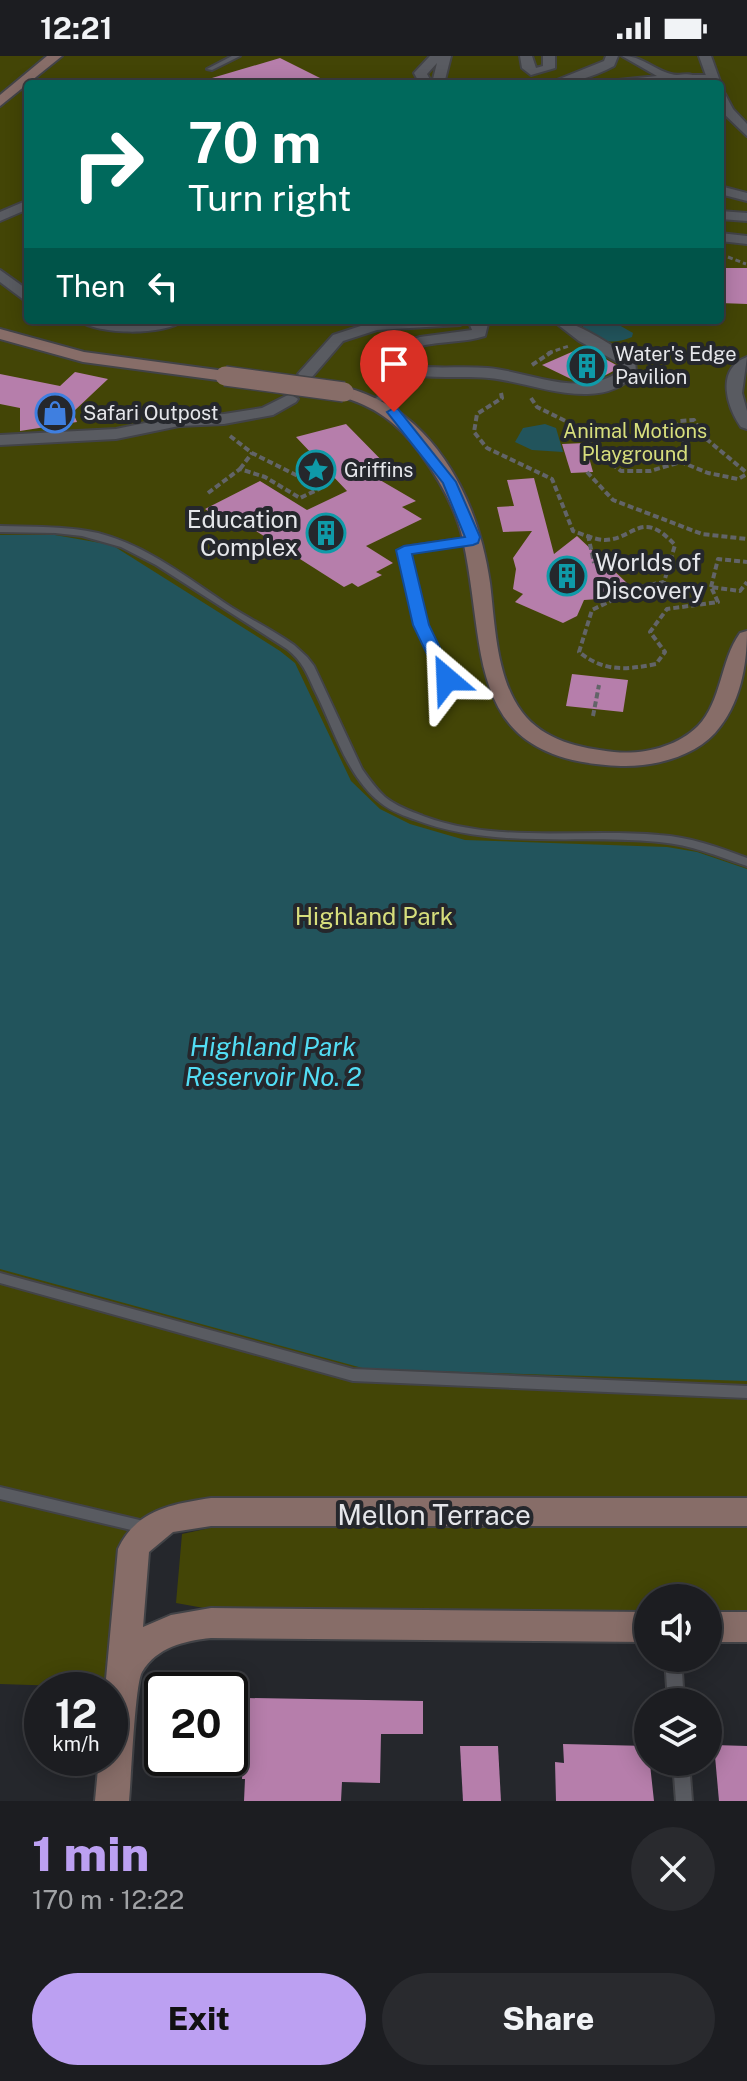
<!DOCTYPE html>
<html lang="en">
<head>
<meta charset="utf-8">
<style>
  body { margin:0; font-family:"Public Sans",sans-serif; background:#292a2e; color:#f1f3f6; height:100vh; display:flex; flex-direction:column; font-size:30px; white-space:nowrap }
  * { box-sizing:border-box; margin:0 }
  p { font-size:26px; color:#a0a2a5 }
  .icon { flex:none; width:44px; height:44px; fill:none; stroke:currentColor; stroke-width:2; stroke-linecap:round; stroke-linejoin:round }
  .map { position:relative; height:1745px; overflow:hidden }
  .panel { display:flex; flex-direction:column; background:#1c1d21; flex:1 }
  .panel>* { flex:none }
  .banner { position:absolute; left:24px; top:24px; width:700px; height:244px; border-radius:8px; box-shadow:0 4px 20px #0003,0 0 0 2px #3a3b3f; background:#00695c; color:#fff; overflow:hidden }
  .tools { position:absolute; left:634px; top:1528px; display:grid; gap:16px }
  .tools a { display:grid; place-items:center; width:88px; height:88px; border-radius:50%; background:#1c1d21; box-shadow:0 4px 20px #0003,0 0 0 2px #3a3b3f; font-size:40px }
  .speed { position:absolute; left:24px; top:1616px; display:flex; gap:16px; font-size:40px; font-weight:700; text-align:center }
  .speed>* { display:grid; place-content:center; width:104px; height:104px; border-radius:50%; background:#1c1d21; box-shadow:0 4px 20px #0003,0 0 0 2px #3a3b3f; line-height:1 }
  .speed small { font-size:20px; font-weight:400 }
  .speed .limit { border:4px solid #111; border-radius:12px; background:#fff; color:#111 }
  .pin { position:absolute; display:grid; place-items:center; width:68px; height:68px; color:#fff; margin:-82px -34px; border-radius:50% 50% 50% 0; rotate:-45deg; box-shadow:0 0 8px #0007 }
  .pin .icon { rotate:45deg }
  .me { position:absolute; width:88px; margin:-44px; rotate:334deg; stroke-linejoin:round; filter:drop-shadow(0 0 6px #0008) }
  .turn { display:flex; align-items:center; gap:28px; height:168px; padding:0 32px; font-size:36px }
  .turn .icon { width:104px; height:104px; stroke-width:2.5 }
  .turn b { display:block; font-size:56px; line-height:68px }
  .then { display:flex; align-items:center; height:76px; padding:0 32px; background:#0003; gap:16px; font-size:30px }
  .round { display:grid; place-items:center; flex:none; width:84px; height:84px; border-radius:42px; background:#292a2e }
  .headline { display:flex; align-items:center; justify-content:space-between; height:136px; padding:0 32px }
  h1 { font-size:48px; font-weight:800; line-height:60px; color:#bca0f2 }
  .cta { display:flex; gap:16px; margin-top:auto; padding:16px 32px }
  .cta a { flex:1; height:92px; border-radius:48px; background:#bca0f2; color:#111; font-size:32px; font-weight:800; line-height:92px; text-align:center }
  .cta a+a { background:#292a2e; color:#f1f3f6 }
  .status { display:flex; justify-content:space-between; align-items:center; height:56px; padding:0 40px; background:#1c1d21; direction:ltr }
  .status svg { height:22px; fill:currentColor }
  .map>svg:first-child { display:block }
  .green { fill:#434506; fill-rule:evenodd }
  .water { fill:#22545c }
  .building { fill:#b67eab }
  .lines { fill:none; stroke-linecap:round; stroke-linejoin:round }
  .lane-casing { stroke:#424347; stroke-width:4 }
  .street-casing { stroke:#424347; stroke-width:4 }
  .secondary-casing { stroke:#424347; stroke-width:4 }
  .path-far1 { stroke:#626468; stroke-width:3; stroke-dasharray:5 3; stroke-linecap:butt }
  .path { stroke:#626468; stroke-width:4; stroke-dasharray:6 3; stroke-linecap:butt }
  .lane { fill:#595b61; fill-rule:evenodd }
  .street { fill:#595b61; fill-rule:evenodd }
  .secondary { fill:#876d68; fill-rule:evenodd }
  .secondary-bridge-casing { stroke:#424347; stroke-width:22; stroke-linecap:butt }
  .secondary-bridge { stroke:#876d68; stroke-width:19 }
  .route { fill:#1a73e8; stroke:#114b97; stroke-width:2 }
  .labels { text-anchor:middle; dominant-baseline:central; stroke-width:8; stroke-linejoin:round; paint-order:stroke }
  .far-poi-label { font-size:20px; fill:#e5e6ea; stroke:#25272c; text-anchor:start }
  .far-park-label { font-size:20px; fill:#d7de7c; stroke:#25272c }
  .poi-label { font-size:24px; fill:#e5e6ea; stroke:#25272c; text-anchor:end }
  .park-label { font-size:24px; fill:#d7de7c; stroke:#25272c }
  .water-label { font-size:26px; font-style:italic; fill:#52ddf4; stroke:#25272c }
  .near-street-label { font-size:28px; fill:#e5e6ea; stroke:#25272c }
</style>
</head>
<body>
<div class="status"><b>12:21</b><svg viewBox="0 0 49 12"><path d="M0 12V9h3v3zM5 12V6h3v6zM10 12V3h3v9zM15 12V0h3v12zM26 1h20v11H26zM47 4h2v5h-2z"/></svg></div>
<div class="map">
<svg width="747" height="1745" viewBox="0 0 747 1745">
  <rect width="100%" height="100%" fill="#25272c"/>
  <!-- green -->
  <g class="green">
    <path d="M0 0H747V1456L310 1458 148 1472 123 1632 0 1628ZM28 28H720V264H28Z"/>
    <path d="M233 1467 747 1469V1556H708V1542H648V1556L215 1554 176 1547 182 1478Z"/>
  </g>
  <!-- water -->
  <g class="water">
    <path d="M595 264H622L619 269 633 277 632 281C612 289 600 287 583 272V269Z"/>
    <path d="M545 368 556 372 563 396 532 394 515 386 523 372Z"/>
    <path d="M0 479H55L112 489 280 595 295 607 351 725 380 753 410 768 465 784 667 791 697 796 747 813V1325L366 1313 0 1213Z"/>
  </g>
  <!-- building -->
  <g class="building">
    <path d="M280 2 332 28H213L212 22Z"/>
    <path d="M720 212H747V248L720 247Z"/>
    <path d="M574 295H591L618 310 617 313 604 320 573 324 542 309Z"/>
    <path d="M75 316 108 323 73 356 77 366 20 375V352L0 348V318L60 330Z"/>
    <path d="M346 368 396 419 380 424 416 445 402 451 422 463 366 490 393 507 376 516 382 519 358 531 352 527 344 531 237 463 228 468 205 453 260 425 307 454 347 435 296 381Z"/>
    <path d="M585 387 593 416 571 417 562 388Z"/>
    <path d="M534 422 554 498 577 480 627 527 599 543 584 544 577 560 563 567 515 546 523 538 513 533 516 513 513 502 532 475 503 476 497 451 514 450 507 424Z"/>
    <path d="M572 618 628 624 623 656 566 650Z"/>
    <path d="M247 1642 423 1645V1678H381L380 1727 342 1726 341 1745H244L245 1723H242Z"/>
    <path d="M563 1688 648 1690 654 1745H556L555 1706 564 1707Z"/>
    <path d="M714 1689 747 1690V1745H719Z"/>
    <path d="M460 1690H498L501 1745H463Z"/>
  </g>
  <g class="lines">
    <defs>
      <g id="lane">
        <path d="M232 0H240L212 14 207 13Z"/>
        <path d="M712 19 715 21 714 22 690 23 687 21 690 19Z"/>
        <path d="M402 325 409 327 378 347H375L371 345Z"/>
        <path d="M0 470C33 471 66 470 98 477 148 490 189 523 231 551 252 564 274 575 294 589L307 601 314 610 362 713C369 723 376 733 385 741 396 750 410 755 423 760 498 788 581 772 659 779 690 781 718 791 747 802V810C717 800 692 789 659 786 577 778 492 794 413 763 399 758 387 753 376 743 344 714 333 670 314 633 307 617 302 605 287 593L156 509 121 491 82 480 55 477 0 476Z"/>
        <path d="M473 481 477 484 476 486 409 496 426 569 452 623 447 626 442 623 416 569 400 494 404 491Z"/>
        <path d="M0 1217 353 1313 747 1330V1342L353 1325 0 1227Z"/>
        <path d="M0 1431 148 1466 153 1468 155 1472 153 1476 148 1478 0 1443Z"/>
        <path d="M665 1602H681L684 1646H668Z"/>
        <path d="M673 1706H689L692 1745H676Z"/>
      </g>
      <g id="street">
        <path d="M430 0H451L444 28H420L414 17ZM437 7 432 27 427 18Z"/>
        <path d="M520 0H532L536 12 543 10V0H555V12L531 19 522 12Z"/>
        <path d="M606 0H618L614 10C593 21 571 28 547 28L604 5Z"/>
        <path d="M622 0C643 0 652 13 671 18 680 21 688 15 696 21 680 32 633 28 612 28L618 24 657 20Z"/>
        <path d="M699 0H711L721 28 720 30 709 28Z"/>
        <path d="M720 37 725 38 733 53 747 68V80L721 55Z"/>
        <path d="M720 130 747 137V145L720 138Z"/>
        <path d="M28 144V153L0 165V156Z"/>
        <path d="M720 155 747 157V165L720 163Z"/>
        <path d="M720 177 747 180V188L720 185Z"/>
        <path d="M0 214 28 234V247L0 226Z"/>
        <path d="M78 264H184C165 280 97 279 78 264Z"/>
        <path d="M468 264 460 269 377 274 343 285 312 321 306 323 298 318 333 279 370 267Z"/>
        <path d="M468 264H485L488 268 485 280C460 288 432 284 408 294L414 310C438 313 463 310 488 312 531 316 581 343 620 315L621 308 579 285 552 264C578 264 610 290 635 303L636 317C600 359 533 326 489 322 460 319 431 324 402 317L392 299 395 289 420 281 472 274Z"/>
        <path d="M747 301 742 337 747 355V373L741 371C727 351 715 313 747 301Z"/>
        <path d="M290 338 298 343 296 346 273 359 224 368 179 370 116 383 0 389V379L116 373 179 360 224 358 262 352Z"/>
      </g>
      <g id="secondary">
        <path d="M47 0H62L0 50V39Z"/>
        <path d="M0 273 84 296 225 315 234 320 225 325 83 306 0 283Z"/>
        <path d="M344 331C433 353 478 442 490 527 495 568 496 622 522 656 544 685 580 692 614 696 643 699 677 691 698 670 722 645 720 605 740 577L747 575C747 610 740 649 715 677 693 701 653 711 621 710 462 704 488 597 463 484 456 452 439 423 420 397 398 367 374 349 338 340L335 336 338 332Z"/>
        <path d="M211 1442H747V1470H211L173 1476 149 1496 143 1571 171 1559 211 1552 648 1556V1586L211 1582C184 1585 157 1591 142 1616 135 1627 131 1725 129 1745H95L99 1702H110V1634H105L118 1493C136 1454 172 1448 211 1442Z"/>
        <rect x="708" y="1556" width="39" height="30"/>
      </g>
    </defs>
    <!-- lane casing -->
    <use href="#lane" class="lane-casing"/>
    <!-- street casing -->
    <use href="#street" class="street-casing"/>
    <!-- secondary casing -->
    <use href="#secondary" class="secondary-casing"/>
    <!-- path-far1 -->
    <g class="path-far1">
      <path d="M728 201 746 208"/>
      <path d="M548 297 569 290"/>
    </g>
    <!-- path -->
    <g class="path">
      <path d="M532 309 553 295"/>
      <path d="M501 337 502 342 477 358 474 376 487 392 552 423 573 475C582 478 596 484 605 484 635 483 641 452 675 489L664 526 639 531 592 554 579 596C604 616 626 614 656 608L665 596 650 576 667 553 718 546 711 531 740 535 747 526"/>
      <path d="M531 342 537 351 586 375 596 395 621 415H650L681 406 708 417 738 423 747 418"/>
      <path d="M230 380 252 397 322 432"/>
      <path d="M681 406 686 389 677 372 680 365 694 364 704 381 747 417"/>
      <path d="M240 413 252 397"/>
      <path d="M587 416 613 444 702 478 747 483"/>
      <path d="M208 437 240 413 265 421 300 442 321 432"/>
      <path d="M588 479 594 507"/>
      <path d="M711 531 718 503 747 506"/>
      <path d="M593 660 599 629"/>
    </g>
    <!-- lane -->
    <use href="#lane" class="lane"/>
    <!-- street -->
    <use href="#street" class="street"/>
    <!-- secondary -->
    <use href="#secondary" class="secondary"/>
    <defs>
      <path id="secondary-bridge" d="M225 320 344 336"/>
    </defs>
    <!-- secondary-bridge casing -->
    <use href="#secondary-bridge" class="secondary-bridge-casing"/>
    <!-- secondary-bridge -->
    <use href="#secondary-bridge" class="secondary-bridge"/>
  </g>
  <!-- route -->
  <path class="route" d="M394 352 398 353 456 426 480 481 478 487 473 489 412 498 429 569 455 623 447 627 439 623 413 569 396 494 404 490 465 481 443 427 387 356Z"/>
  <!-- icons -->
  <defs>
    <symbol id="building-ring" viewBox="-11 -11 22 22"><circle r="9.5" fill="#25272c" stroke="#0f9aa8" stroke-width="1.5"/><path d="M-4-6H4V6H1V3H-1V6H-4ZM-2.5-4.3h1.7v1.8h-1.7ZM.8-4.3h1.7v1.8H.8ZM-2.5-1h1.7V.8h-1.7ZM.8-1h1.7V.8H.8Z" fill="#0f9aa8"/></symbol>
    <symbol id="shop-ring" viewBox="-11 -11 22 22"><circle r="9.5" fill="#25272c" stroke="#3f7fe0" stroke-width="1.5"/><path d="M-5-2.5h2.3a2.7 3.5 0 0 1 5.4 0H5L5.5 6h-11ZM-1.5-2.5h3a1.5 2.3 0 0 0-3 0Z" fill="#3f7fe0"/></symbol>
    <symbol id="sight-ring" viewBox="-11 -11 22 22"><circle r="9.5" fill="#25272c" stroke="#0f9aa8" stroke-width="1.5"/><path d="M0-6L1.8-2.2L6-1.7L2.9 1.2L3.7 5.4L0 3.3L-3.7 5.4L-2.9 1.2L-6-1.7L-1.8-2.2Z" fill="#0f9aa8"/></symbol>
  </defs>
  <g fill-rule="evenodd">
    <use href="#building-ring" x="565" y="288" width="44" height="44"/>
    <use href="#shop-ring" x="33" y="335" width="44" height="44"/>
    <use href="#sight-ring" x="294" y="392" width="44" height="44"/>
    <use href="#building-ring" x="304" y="455" width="44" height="44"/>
    <use href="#building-ring" x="545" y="498" width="44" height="44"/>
  </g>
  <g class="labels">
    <!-- far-poi labels -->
    <g class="far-poi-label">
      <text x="615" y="298">Water's Edge<tspan x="615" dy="23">Pavilion</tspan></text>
      <text x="83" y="357">Safari Outpost</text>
      <text x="344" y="414">Griffins</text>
    </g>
    <!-- far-park labels -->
    <g class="far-park-label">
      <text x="635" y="375">Animal Motions<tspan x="635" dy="23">Playground</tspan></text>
    </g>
    <!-- poi labels -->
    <g class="poi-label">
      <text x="298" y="463">Education<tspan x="298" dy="28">Complex</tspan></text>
      <text x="595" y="506" text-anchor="start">Worlds of<tspan x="595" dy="28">Discovery</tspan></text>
    </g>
    <!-- park labels -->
    <g class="park-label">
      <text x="374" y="860">Highland Park</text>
    </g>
    <!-- water labels -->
    <g class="water-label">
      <text x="273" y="990">Highland Park<tspan x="273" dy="30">Reservoir No. 2</tspan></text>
    </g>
    <!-- near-street labels -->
    <g class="near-street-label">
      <text x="434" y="1458">Mellon Terrace</text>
    </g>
  </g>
</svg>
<div class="tools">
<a><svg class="icon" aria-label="sound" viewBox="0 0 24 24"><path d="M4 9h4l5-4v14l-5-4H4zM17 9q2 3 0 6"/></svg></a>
<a><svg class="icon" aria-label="layers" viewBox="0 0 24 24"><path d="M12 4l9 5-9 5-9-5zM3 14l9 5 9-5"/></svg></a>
</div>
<div class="speed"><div>12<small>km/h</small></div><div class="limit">20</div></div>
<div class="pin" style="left:394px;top:356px;background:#d93025"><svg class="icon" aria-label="arrive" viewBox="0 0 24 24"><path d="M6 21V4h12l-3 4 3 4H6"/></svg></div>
<svg class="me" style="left:447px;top:623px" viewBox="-20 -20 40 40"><path d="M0-17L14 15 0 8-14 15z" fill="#1a73e8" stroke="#fff" stroke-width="4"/></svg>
<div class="banner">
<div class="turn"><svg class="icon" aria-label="right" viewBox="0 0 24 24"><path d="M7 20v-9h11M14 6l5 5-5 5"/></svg><div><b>70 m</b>Turn right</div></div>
<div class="then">Then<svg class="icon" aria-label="left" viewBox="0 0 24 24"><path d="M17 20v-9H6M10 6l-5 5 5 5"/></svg></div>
</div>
</div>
<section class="panel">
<div class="headline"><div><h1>1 min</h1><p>170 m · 12:22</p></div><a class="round"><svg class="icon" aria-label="close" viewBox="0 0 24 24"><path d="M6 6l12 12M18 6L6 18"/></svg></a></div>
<div class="cta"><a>Exit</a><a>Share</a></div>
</section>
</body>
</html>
